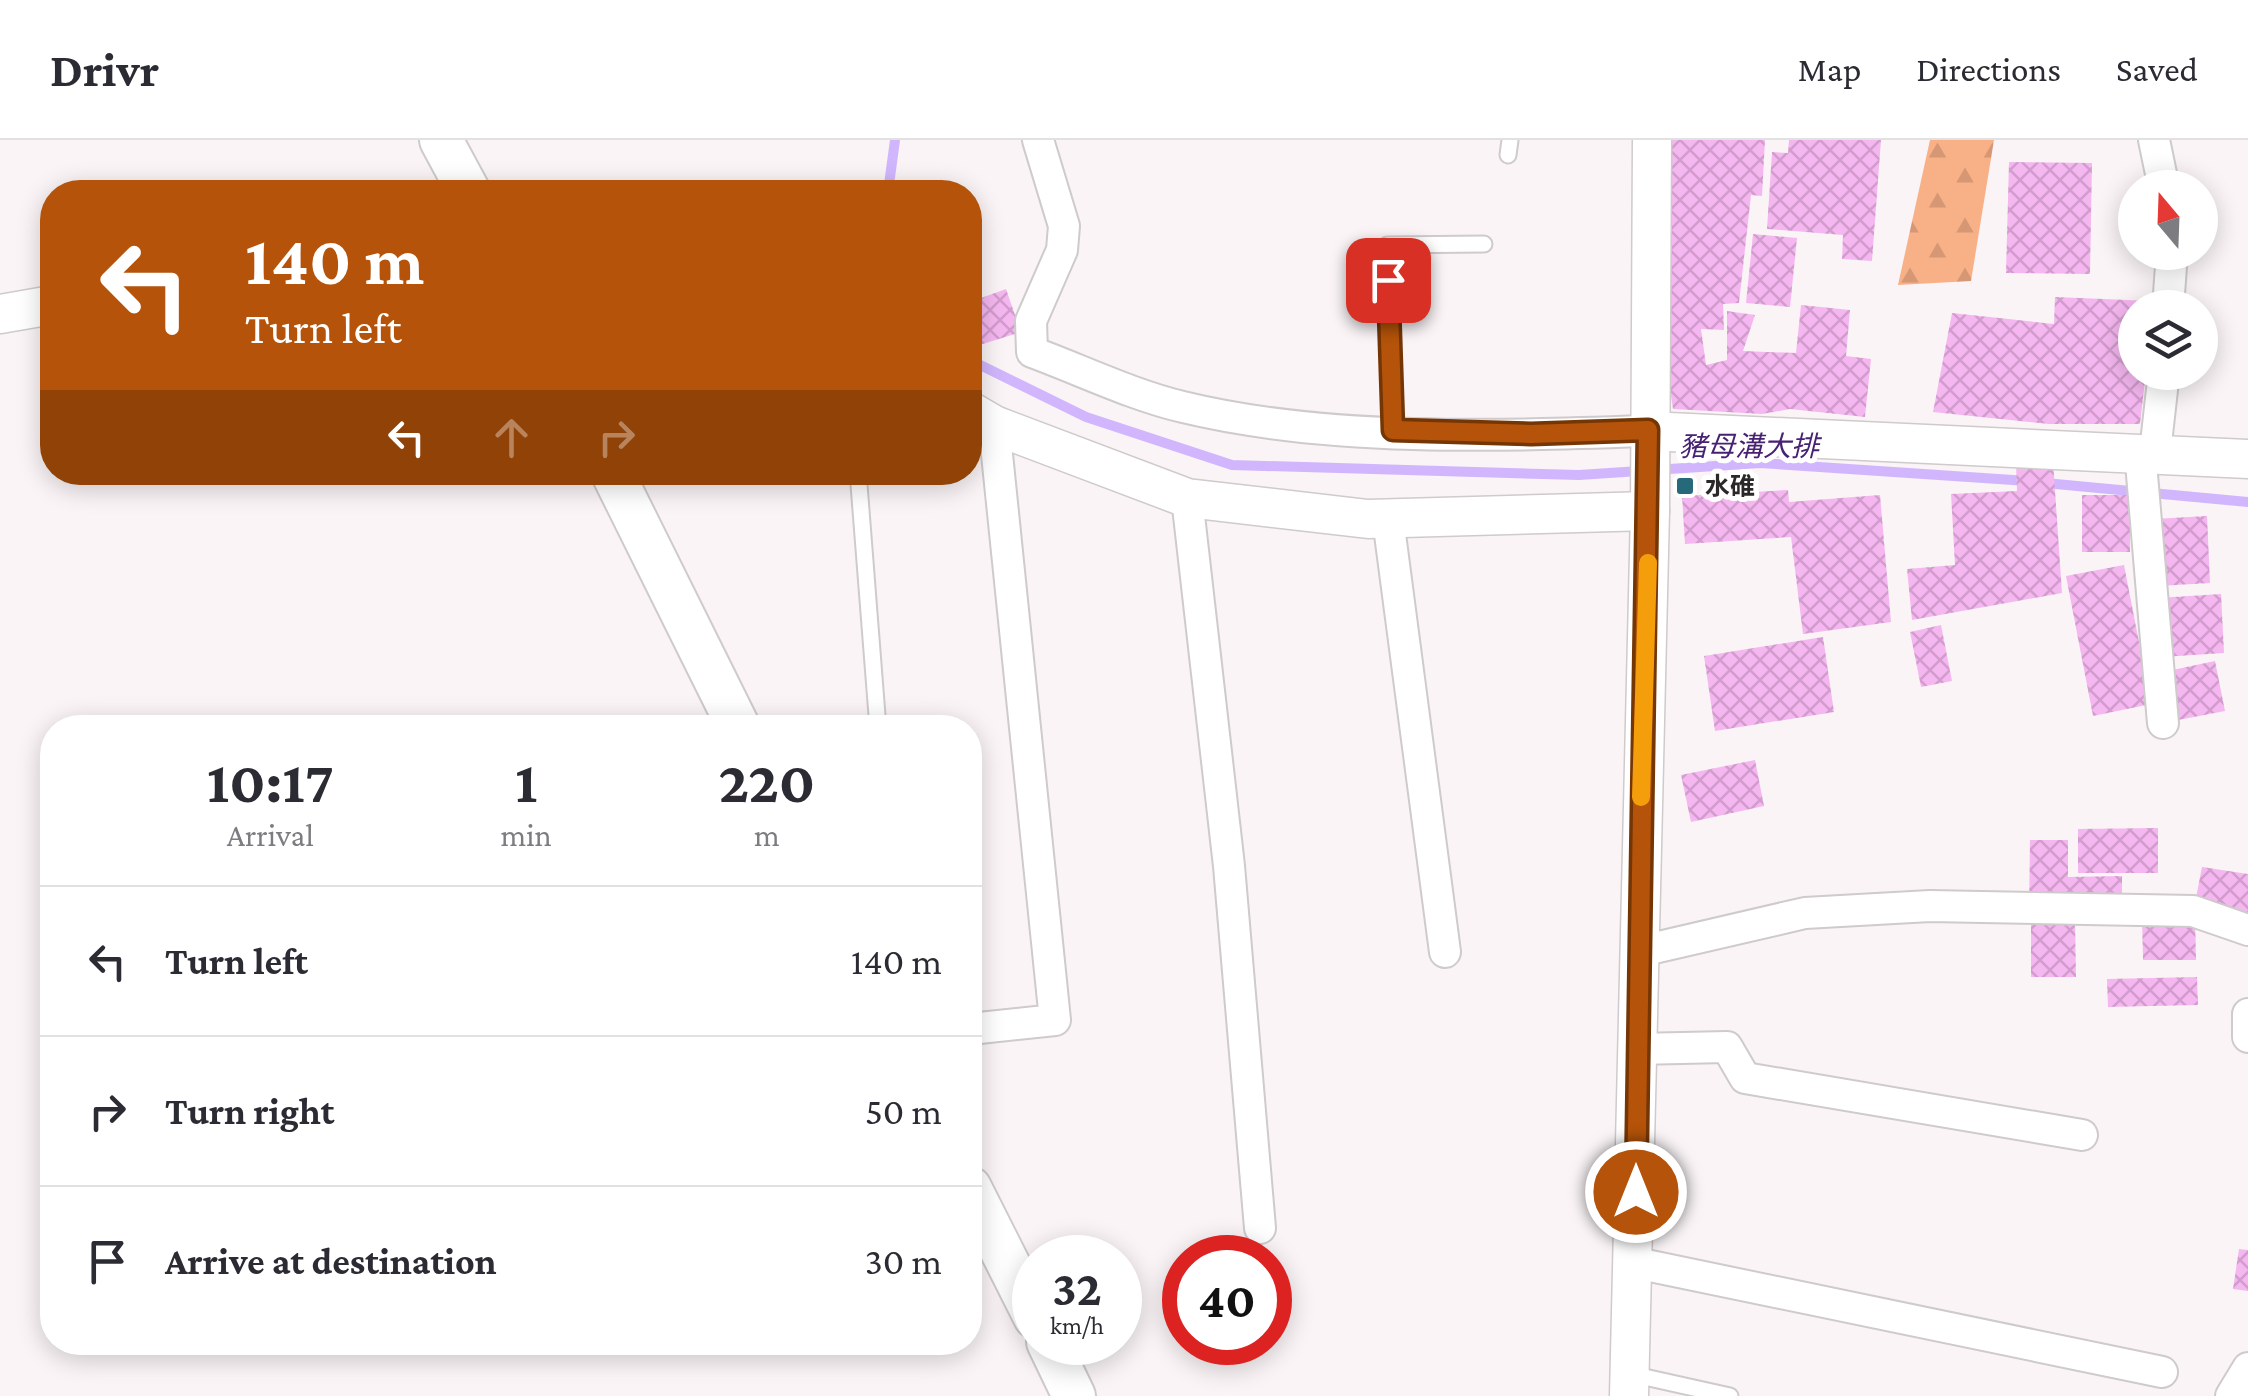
<!DOCTYPE html>
<html lang="en">
<head>
<meta charset="utf-8">
<style>
  body { margin:0; font-family:"Crimson Pro","Noto Sans TC",serif; background:#f7f7f7; color:#2b2b33; height:100vh; display:flex; flex-direction:column; font-size:38px; white-space:nowrap }
  * { box-sizing:border-box; margin:0 }
  p { font-size:32px; color:#7c7c81 }
  .icon { flex:none; width:55px; height:55px; fill:none; stroke:currentColor; stroke-width:2; stroke-linecap:round; stroke-linejoin:round }
  .map { position:relative; flex:1; overflow:hidden }
  .drawer { position:absolute; left:40px; top:575px; width:942px; height:640px; display:flex; flex-direction:column; background:#fff; border-radius:40px; box-shadow:0 5px 25px #0003 }
  .drawer>* { flex:none }
  .top-card { position:absolute; left:40px; top:40px; width:942px; height:305px; border-radius:40px; box-shadow:0 5px 25px #0003; background:#b45309; color:#fff; overflow:hidden }
  .needle { width:65px; rotate:341deg }
  .tools { position:absolute; left:2118px; top:30px; display:grid; gap:20px }
  .tools a { display:grid; place-items:center; width:100px; height:100px; border-radius:50%; background:#fff; box-shadow:0 5px 25px #0003; font-size:50px }
  .speed { position:absolute; left:1012px; top:1095px; display:flex; gap:20px; font-size:50px; font-weight:700; text-align:center }
  .speed>* { display:grid; place-content:center; width:130px; height:130px; border-radius:50%; background:#fff; box-shadow:0 5px 25px #0003; line-height:1 }
  .speed small { font-size:25px; font-weight:400 }
  .speed .limit { border:15px solid #d22; background:#fff; color:#111 }
  .pin { position:absolute; display:grid; place-items:center; width:85px; height:85px; color:#fff; margin:-42px; border-radius:20px; box-shadow:0 5px 15px #0006 }
  .me { position:absolute; width:110px; margin:-55px; rotate:0deg; stroke-linejoin:round; filter:drop-shadow(0 0 8px #0008) }
  .turn { display:flex; align-items:center; gap:35px; height:210px; padding:0 40px; font-size:45px }
  .turn .icon { width:130px; height:130px; stroke-width:2.5 }
  .turn b { display:block; font-size:70px; line-height:85px }
  .lanes { display:flex; align-items:center; height:95px; padding:0 40px; background:#0003; justify-content:center; gap:50px; direction:ltr }
  .lanes .off { opacity:.35 }
  .eta { display:flex; justify-content:space-evenly; align-items:center; height:170px; text-align:center }
  .eta b { font-size:60px; font-weight:700; line-height:70px }
  ul { padding:0; list-style:none }
  li { display:flex; align-items:center; gap:30px; height:150px; padding:0 40px; border-top:2px solid #e1e1e2 }
  li div { flex:1 }
  li b { display:block; font-size:38px }
  li em { font-style:normal }
  header { display:flex; align-items:center; gap:60px; box-sizing:border-box; height:140px; padding:0 50px; background:#fff; border-bottom:2px solid #e1e1e2 }
  header strong { font-size:48px }
  nav { display:flex; gap:55px; margin-inline-start:auto; font-size:35px }
  .map>svg:first-child { display:block }
  .forest { fill:url(#forest-firs) }
  .lines { fill:none; stroke-linecap:round; stroke-linejoin:round }
  .stream { stroke:#d1b6fd; stroke-width:10 }
  .building { fill:url(#building-cross-hatch) }
  .service-casing { stroke:#cfcacb; stroke-width:19 }
  .minor-casing { stroke:#cfcacb; stroke-width:34 }
  .tertiary-casing { stroke:#cfcacb; stroke-width:41 }
  .secondary-casing { stroke:#cfcacb; stroke-width:46 }
  .service { stroke:#fff; stroke-width:15 }
  .minor { stroke:#fff; stroke-width:30 }
  .tertiary { stroke:#fff; stroke-width:38 }
  .secondary { stroke:#fff; stroke-width:42 }
  .route-casing { stroke:#753606; stroke-width:25 }
  .route { stroke:#b45309; stroke-width:18 }
  .slow { stroke:#f59e0b; stroke-width:18 }
  .poi-dot { fill:#25697b; stroke:#fff; stroke-width:4 }
  .labels { text-anchor:middle; dominant-baseline:central; stroke-width:10; stroke-linejoin:round; paint-order:stroke }
  .poi-label { font-size:25px; font-weight:bold; fill:#2a2829; stroke:#fff; text-anchor:start }
  .water-label { font-size:28px; font-style:italic; fill:#472172; stroke:#fff }
</style>
</head>
<body>
<header>
<strong>Drivr</strong>
<nav><a>Map</a><a>Directions</a><a>Saved</a></nav>
</header>
<div class="map">
<svg width="2248" height="1256" viewBox="0 0 2248 1256">
  <defs>
    <pattern id="forest-firs" width="22" height="20" patternUnits="userSpaceOnUse" patternTransform="scale(2.5)"><rect width="22" height="20" fill="#f8b086"/><path d="M5 1l3.5 6h-7zM16 11l3.5 6h-7z" fill="#d59774"/></pattern>
    <pattern id="building-cross-hatch" width="8" height="8" patternUnits="userSpaceOnUse" patternTransform="scale(2.5)"><rect width="8" height="8" fill="#f5b7f0"/><path d="M0 0l8 8M0 8l8-8" fill="none" stroke="#d29dce"/></pattern>
  </defs>
  <rect width="100%" height="100%" fill="#faf4f6"/>
  <!-- forest -->
  <path class="forest" d="M1930 0H1994L1971 141 1898 145Z"/>
  <g class="lines">
    <!-- stream -->
    <g class="stream">
      <path d="M888 52 895 0"/>
      <path d="M970 220 1086 277 1232 325 1579 335 1760 323 2028 341"/>
      <path d="M2045 343 2248 362"/>
    </g>
  </g>
  <!-- building -->
  <g class="building">
    <path d="M1672 0H1765L1762 56 1751 55 1739 163 1723 164 1724 190 1701 189 1706 225 1727 220V171L1755 175 1743 211 1796 213 1801 165 1850 170 1846 216 1871 219 1865 277 1790 269 1762 274 1673 269 1667 230Z"/>
    <path d="M1789 0H1881L1872 121 1842 119 1843 95 1767 89 1772 12 1788 13Z"/>
    <path d="M2009 22 2092 23 2090 134 2006 133Z"/>
    <path d="M1753 94 1797 98 1790 167 1746 163Z"/>
    <path d="M1006 149 1021 192 970 208V162Z"/>
    <path d="M2055 157 2152 161V168H2135V232H2146L2140 284H2049L1933 272 1952 173 2054 184Z"/>
    <path d="M2053 321 2062 453 1912 480 1907 429 1955 425 1951 354 2017 351 2016 323Z"/>
    <path d="M1788 350 1789 362 1880 355 1891 482 1803 494 1791 397 1685 404 1682 356Z"/>
    <rect x="2082" y="355" width="48" height="57"/>
    <path d="M2207 376 2210 443 2158 446 2154 379Z"/>
    <path d="M2124 425 2151 564 2093 576 2066 436Z"/>
    <path d="M2221 454 2224 513 2162 517 2158 458Z"/>
    <path d="M1941 485 1952 541 1921 547 1910 492Z"/>
    <path d="M1823 497 1834 572 1715 591 1704 516Z"/>
    <path d="M2215 521 2225 571 2173 581 2163 532Z"/>
    <path d="M1755 620 1764 666 1691 682 1681 635Z"/>
    <path d="M2158 688V733H2078V689Z"/>
    <path d="M2030 700H2068V737L2122 736V771L2029 772Z"/>
    <path d="M2202 727 2248 734V772L2195 763Z"/>
    <path d="M2195 776 2196 820H2143L2142 777Z"/>
    <path d="M2031 782H2075L2076 837H2031Z"/>
    <path d="M2197 837 2198 865 2108 867 2107 839Z"/>
    <path d="M2239 1109 2248 1110V1151L2233 1149Z"/>
  </g>
  <g class="lines">
    <defs>
      <g id="service">
        <path d="M1508 15 1510 0"/>
        <path d="M1393 290 1387 105 1484 104"/>
        <path d="M858 332 878 588"/>
        <path d="M1631 1234 1730 1256"/>
      </g>
      <g id="minor">
        <path d="M1038 0 1064 86 1062 110 1031 181 1032 212C1081 230 1132 255 1183 267 1327 302 1500 296 1648 291"/>
        <path d="M2154 0 2164 48"/>
        <path d="M2168 168 2172 112"/>
        <path d="M2140 311 2163 583"/>
        <path d="M2155 312 2164 232"/>
        <path d="M1187 358 1229 726 1260 1088"/>
        <path d="M1388 379 1445 812"/>
        <path d="M1637 812 1805 773 1930 766 2193 771 2248 790"/>
        <path d="M2248 874V897"/>
        <path d="M970 889 1055 880 994 285"/>
        <path d="M1636 909 1727 907 1745 938 2082 995"/>
        <path d="M1636 1123 2162 1232"/>
        <path d="M2231 1256 2248 1228"/>
      </g>
      <g id="tertiary">
        <path d="M0 174 52 165"/>
        <path d="M970 271 994 285 1187 358 1368 379 1650 371"/>
        <path d="M1648 291 2248 319"/>
        <path d="M1629 1256 1650 371 1652 0"/>
      </g>
      <g id="secondary">
        <path d="M441 0 469 52"/>
        <path d="M612 332 739 588"/>
        <path d="M970 1048 1035 1177"/>
        <path d="M1048 1202 1074 1256"/>
      </g>
    </defs>
    <!-- service casing -->
    <use href="#service" class="service-casing"/>
    <!-- minor casing -->
    <use href="#minor" class="minor-casing"/>
    <!-- tertiary casing -->
    <use href="#tertiary" class="tertiary-casing"/>
    <!-- secondary casing -->
    <use href="#secondary" class="secondary-casing"/>
    <!-- service -->
    <use href="#service" class="service"/>
    <!-- minor -->
    <use href="#minor" class="minor"/>
    <!-- tertiary -->
    <use href="#tertiary" class="tertiary"/>
    <!-- secondary -->
    <use href="#secondary" class="secondary"/>
  </g>
  <g class="lines">
    <defs>
      <path id="route" d="M1388 140 1393 290 1531 294 1648 290 1636 1052"/>
    </defs>
    <!-- route casing -->
    <use href="#route" class="route-casing"/>
    <!-- route -->
    <use href="#route" class="route"/>
    <!-- slow -->
    <path class="slow" d="M1641 657 1648 423"/>
  </g>
  <!-- markers -->
  <rect class="poi-dot" x="1675" y="336" width="20" height="20" rx="5"/>
  <g class="labels">
    <!-- poi labels -->
    <g class="poi-label">
      <text x="1705" y="346">水碓</text>
    </g>
    <!-- water labels -->
    <g class="water-label">
      <text x="1749" y="306">豬母溝大排</text>
    </g>
  </g>
</svg>
<div class="tools">
<a><svg class="needle" viewBox="-14 -14 28 28"><path d="M0-13l5 13h-10z" fill="#e53935"/><path d="M0 13l5-13h-10z" fill="#7c7c81"/></svg></a>
<a><svg class="icon" aria-label="layers" viewBox="0 0 24 24"><path d="M12 4l9 5-9 5-9-5zM3 14l9 5 9-5"/></svg></a>
</div>
<div class="speed"><div>32<small>km/h</small></div><div class="limit">40</div></div>
<div class="pin" style="left:1388px;top:140px;background:#d93025"><svg class="icon" aria-label="arrive" viewBox="0 0 24 24"><path d="M6 21V4h12l-3 4 3 4H6"/></svg></div>
<svg class="me" style="left:1636px;top:1052px" viewBox="-20 -20 40 40"><circle r="17" fill="#b45309" stroke="#fff" stroke-width="3"/><path d="M0-11L8 9 0 5-8 9z" fill="#fff"/></svg>
<div class="top-card">
<div class="turn"><svg class="icon" aria-label="left" viewBox="0 0 24 24"><path d="M17 20v-9H6M10 6l-5 5 5 5"/></svg><div><b>140 m</b>Turn left</div></div>
<div class="lanes"><svg class="icon" aria-label="left" viewBox="0 0 24 24"><path d="M17 20v-9H6M10 6l-5 5 5 5"/></svg><svg class="icon off" aria-label="ahead" viewBox="0 0 24 24"><path d="M12 20V5M6 11l6-6 6 6"/></svg><svg class="icon off" aria-label="right" viewBox="0 0 24 24"><path d="M7 20v-9h11M14 6l5 5-5 5"/></svg></div>
</div>
<section class="drawer">
<div class="eta">
<div><b>10:17</b><p>Arrival</p></div>
<div><b>1</b><p>min</p></div>
<div><b>220</b><p>m</p></div>
</div>
<ul>
<li><svg class="icon" aria-label="left" viewBox="0 0 24 24"><path d="M17 20v-9H6M10 6l-5 5 5 5"/></svg><div><b>Turn left</b></div><em>140 m</em></li>
<li><svg class="icon" aria-label="right" viewBox="0 0 24 24"><path d="M7 20v-9h11M14 6l5 5-5 5"/></svg><div><b>Turn right</b></div><em>50 m</em></li>
<li><svg class="icon" aria-label="arrive" viewBox="0 0 24 24"><path d="M6 21V4h12l-3 4 3 4H6"/></svg><div><b>Arrive at destination</b></div><em>30 m</em></li>
</ul>
</section>
</div>
</body>
</html>
